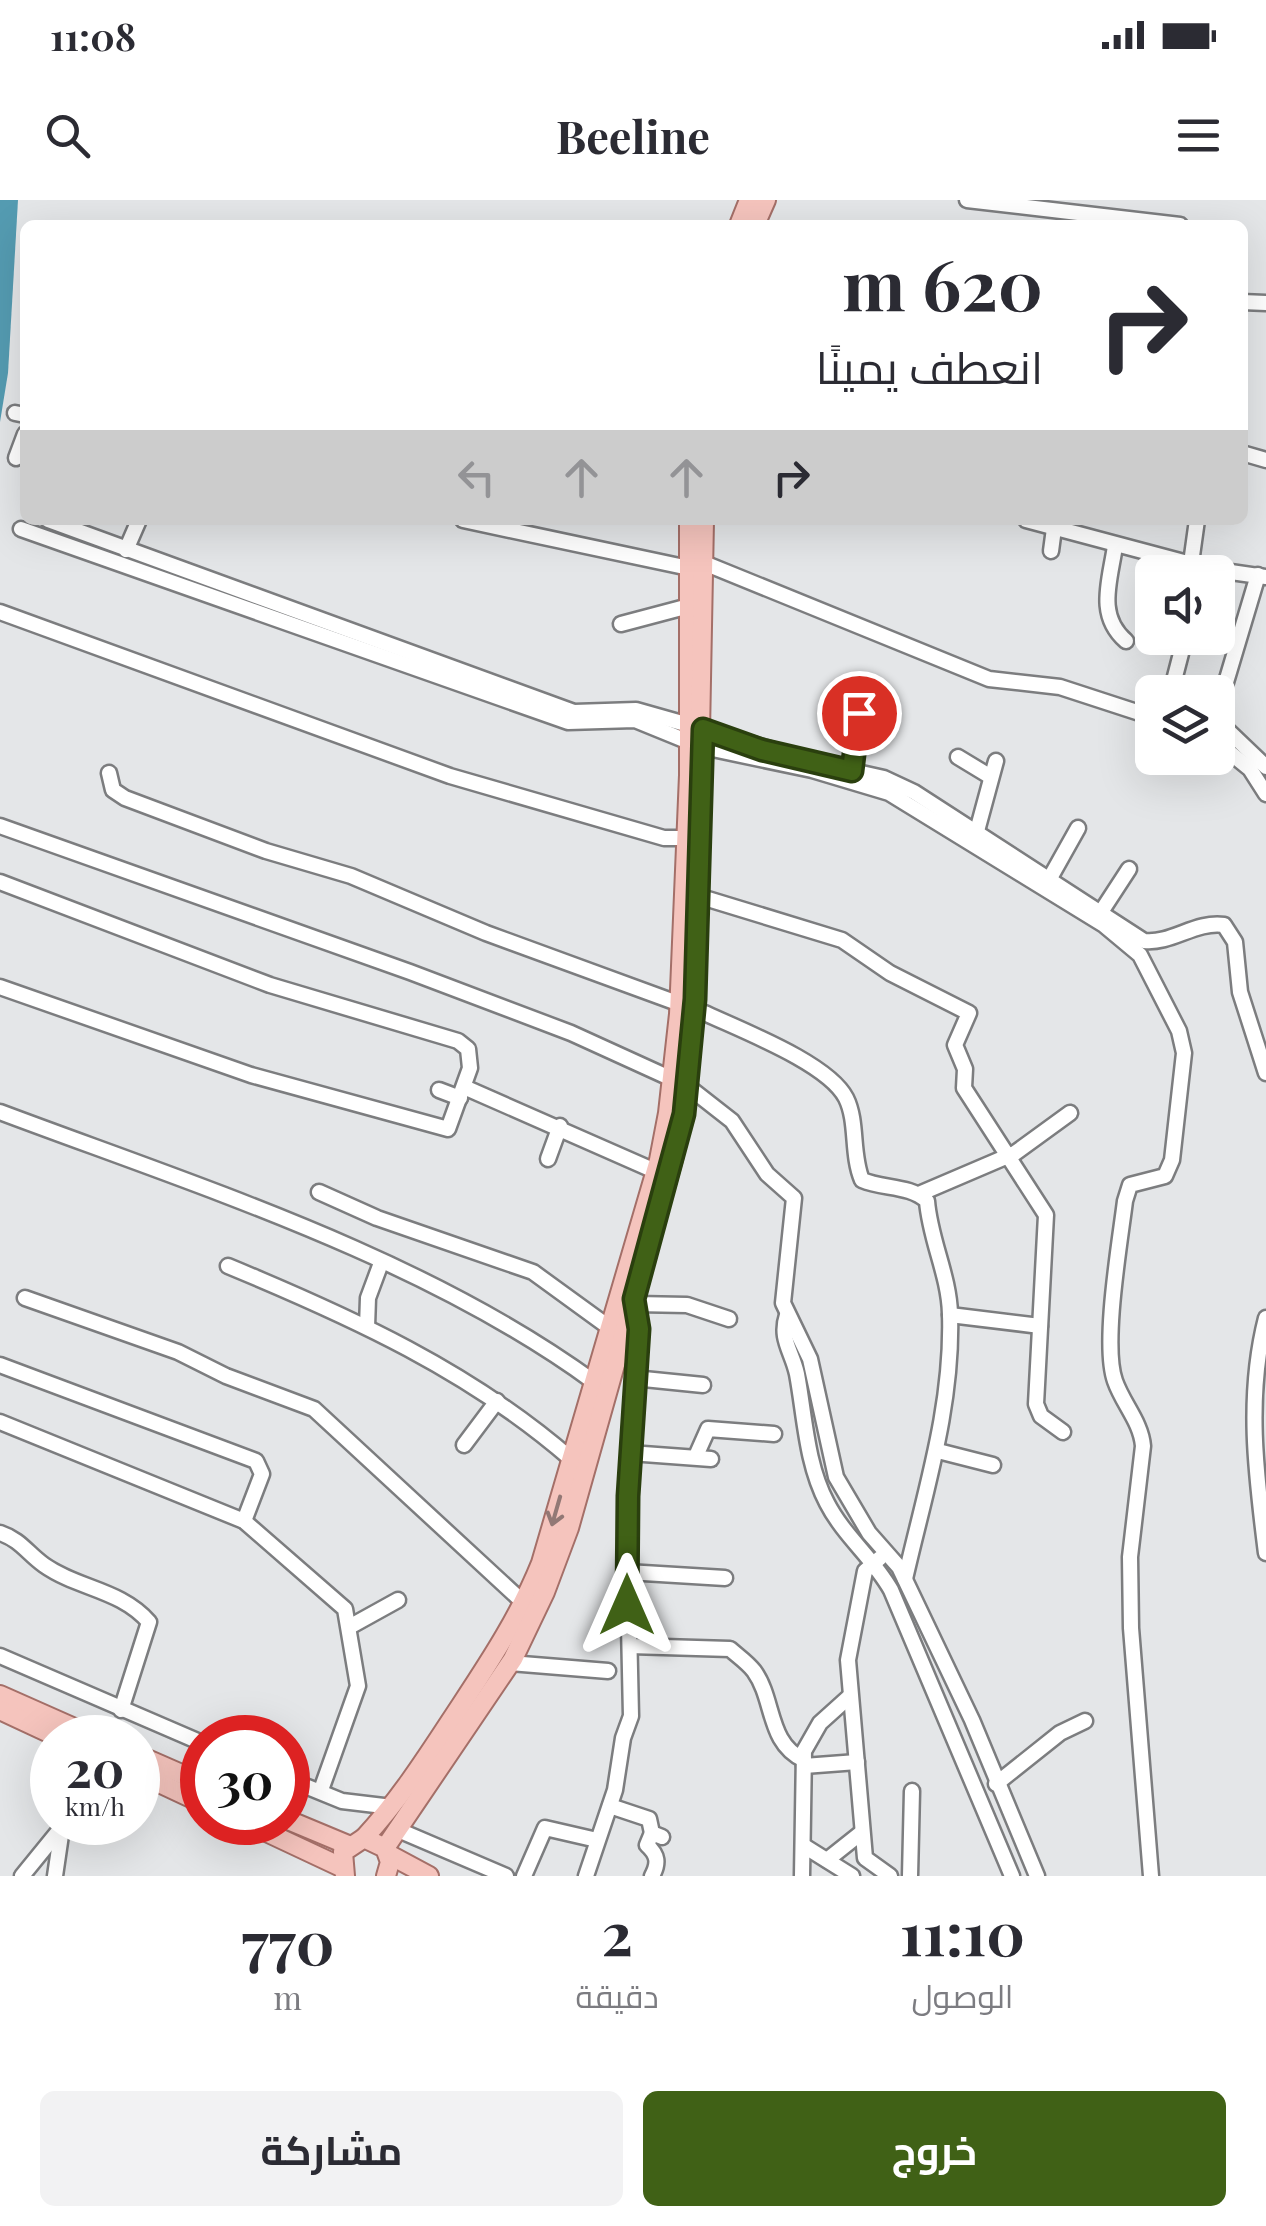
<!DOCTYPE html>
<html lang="ar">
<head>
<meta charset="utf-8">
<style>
  body { margin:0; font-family:"Playfair Display",Cairo,serif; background:#f2f2f3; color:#2b2b33; direction:rtl; height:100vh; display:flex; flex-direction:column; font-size:38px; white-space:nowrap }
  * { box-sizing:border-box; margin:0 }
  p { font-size:32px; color:#7c7c81 }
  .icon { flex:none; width:55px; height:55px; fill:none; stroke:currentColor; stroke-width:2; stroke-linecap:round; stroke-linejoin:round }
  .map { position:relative; height:1676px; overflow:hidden; direction:ltr }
  .drawer { display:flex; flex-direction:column; background:#fff; flex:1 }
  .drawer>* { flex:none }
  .hud { position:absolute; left:20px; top:20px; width:1228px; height:305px; border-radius:15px; box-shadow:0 10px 40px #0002; direction:rtl; background:#fff; color:#2b2b33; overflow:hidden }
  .buttons { position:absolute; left:1135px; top:355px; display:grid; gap:20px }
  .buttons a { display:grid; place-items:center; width:100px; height:100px; border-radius:15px; background:#fff; box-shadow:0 10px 40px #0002; font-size:50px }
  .speed { position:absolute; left:30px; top:1515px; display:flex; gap:20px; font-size:50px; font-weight:700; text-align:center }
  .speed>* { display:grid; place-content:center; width:130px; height:130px; border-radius:50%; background:#fff; box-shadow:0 10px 40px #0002; line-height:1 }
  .speed small { font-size:25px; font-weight:400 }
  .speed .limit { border:15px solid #d22; background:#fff; color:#111 }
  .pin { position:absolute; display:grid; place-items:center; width:85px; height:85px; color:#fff; margin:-42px; border:5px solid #fff; border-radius:50%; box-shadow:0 2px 10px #0007 }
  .me { position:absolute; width:110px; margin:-55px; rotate:0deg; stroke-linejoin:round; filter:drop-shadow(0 0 8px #0008) }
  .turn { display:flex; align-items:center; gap:35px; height:210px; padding:0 40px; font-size:45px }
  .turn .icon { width:130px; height:130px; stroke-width:2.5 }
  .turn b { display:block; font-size:70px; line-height:85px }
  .lanes { display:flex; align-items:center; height:95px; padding:0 40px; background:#0003; justify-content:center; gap:50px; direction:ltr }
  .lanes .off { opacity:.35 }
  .eta { display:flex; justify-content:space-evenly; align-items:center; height:170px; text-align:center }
  .eta b { font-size:60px; font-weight:700; line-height:70px }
  .action { display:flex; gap:20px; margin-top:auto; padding:20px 40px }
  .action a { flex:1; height:115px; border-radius:15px; background:#406116; color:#fff; font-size:40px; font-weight:700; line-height:115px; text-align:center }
  .action a+a { background:#f2f2f3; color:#2b2b33 }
  .status { display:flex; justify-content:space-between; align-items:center; height:70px; padding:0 50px; background:#fff; direction:ltr }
  .status svg { height:28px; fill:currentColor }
  header { display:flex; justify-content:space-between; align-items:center; height:130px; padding:0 40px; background:#fff; font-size:45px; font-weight:700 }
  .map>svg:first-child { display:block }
  .water { fill:#549bb1 }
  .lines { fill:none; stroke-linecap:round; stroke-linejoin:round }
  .minor-casing { stroke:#7c7d7f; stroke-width:19 }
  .major-casing { stroke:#a46f68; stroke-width:22 }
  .minor { stroke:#fff; stroke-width:14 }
  .major { stroke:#f5c4bd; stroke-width:18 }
  .oneway { stroke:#927875 }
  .route-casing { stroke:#2a3f0e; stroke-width:25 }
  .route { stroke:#406116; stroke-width:18 }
</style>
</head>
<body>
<div class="status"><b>11:08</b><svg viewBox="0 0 49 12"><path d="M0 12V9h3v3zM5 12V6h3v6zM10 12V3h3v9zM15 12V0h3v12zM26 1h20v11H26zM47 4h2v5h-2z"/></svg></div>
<header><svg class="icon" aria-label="menu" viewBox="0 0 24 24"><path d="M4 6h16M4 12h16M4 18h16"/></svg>Beeline<svg class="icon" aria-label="search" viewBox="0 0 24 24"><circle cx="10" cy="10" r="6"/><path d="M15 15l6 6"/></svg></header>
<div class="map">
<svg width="1266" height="1676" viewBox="0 0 1266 1676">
  <rect width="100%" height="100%" fill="#e4e6e8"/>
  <!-- water -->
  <path class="water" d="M0 0H18L8 173 0 222Z"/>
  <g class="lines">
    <defs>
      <g id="minor">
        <path d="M967 0 1180 25"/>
        <path d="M1242 102 1266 103"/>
        <path d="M15 213 25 215"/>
        <path d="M1242 253 1266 260"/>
        <path d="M16 258 25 234"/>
        <path d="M48 320 574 512 636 510 689 525"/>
        <path d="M463 320 689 368"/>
        <path d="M1026 320 1210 369 1266 377"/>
        <path d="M21 329 568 522 635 520 689 542"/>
        <path d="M1115 346C1110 381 1096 415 1126 441"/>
        <path d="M126 350 139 320"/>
        <path d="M1051 351 1055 321"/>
        <path d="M704 363 989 479 1060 487 1152 517"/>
        <path d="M1191 363 1197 320"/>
        <path d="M0 412 450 576 664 638H686"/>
        <path d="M621 424 689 406"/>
        <path d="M1171 492 1185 438"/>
        <path d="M1218 509 1258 375"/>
        <path d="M1218 521 1266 567"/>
        <path d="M703 529 803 559"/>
        <path d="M1218 543 1250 569 1266 594"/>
        <path d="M703 547 812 570 889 593 1104 725 1140 755 1179 831 1184 853 1172 960 1165 976 1130 985 1125 1001C1120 1042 1102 1145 1115 1181 1123 1204 1141 1222 1143 1246L1130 1357 1131 1428 1151 1676"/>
        <path d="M958 557 991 577"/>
        <path d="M848 570 884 578 914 592 1144 741C1172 744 1195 721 1224 725L1235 742 1240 792 1266 873"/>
        <path d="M852 571 859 513"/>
        <path d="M109 573 113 590 125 598 266 651 351 676 486 733 680 804"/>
        <path d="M0 626 410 772 571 833 672 879"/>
        <path d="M977 631 996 561"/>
        <path d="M1050 678 1078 628"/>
        <path d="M0 682 270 785 458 841 468 849 470 868 448 929 251 875 0 787"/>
        <path d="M698 696 842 740 890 773 969 813 955 845 965 869 964 888 1046 1015 1036 1204 1041 1216 1063 1232"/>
        <path d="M1101 712 1129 669"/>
        <path d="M694 808C732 827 827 861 846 898 858 922 851 954 862 980 883 989 910 985 927 1001 930 1040 949 1075 950 1114 953 1206 925 1291 905 1379"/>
        <path d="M686 885 732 921 767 974 794 998 783 1103 810 1159 836 1277 869 1333 899 1367 972 1520 1037 1676"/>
        <path d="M464 887 655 971"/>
        <path d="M439 890 460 898"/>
        <path d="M0 912C197 986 423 1057 594 1182"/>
        <path d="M548 959 560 926"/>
        <path d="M319 992 377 1018 533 1072 610 1128"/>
        <path d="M919 994 1015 953 1070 913"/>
        <path d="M228 1066C351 1117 470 1171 571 1259"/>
        <path d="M25 1098 178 1152 226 1176 314 1209 525 1404"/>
        <path d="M636 1104 687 1105 729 1119"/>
        <path d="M787 1115C779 1139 792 1151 797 1174 805 1217 806 1263 827 1303 844 1336 873 1358 891 1390L1012 1676"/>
        <path d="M950 1115 1040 1126"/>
        <path d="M1266 1118C1246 1196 1256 1274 1266 1353"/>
        <path d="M367 1127 368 1098 381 1063"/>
        <path d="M0 1165 256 1261 262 1274 244 1321"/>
        <path d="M634 1178 703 1185"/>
        <path d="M0 1222 244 1321 345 1409 358 1486 321 1590"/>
        <path d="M464 1245 497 1201"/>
        <path d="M938 1251 993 1265"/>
        <path d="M630 1253 711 1259"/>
        <path d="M696 1256 708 1229 774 1234"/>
        <path d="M0 1333C21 1340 27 1353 44 1365 78 1389 120 1389 149 1422L121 1510"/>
        <path d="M880 1358 865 1371 848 1460 865 1658 890 1676"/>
        <path d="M627 1372 725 1378"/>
        <path d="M351 1426 398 1400"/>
        <path d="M630 1446 730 1449C738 1456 748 1463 754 1471 775 1500 767 1543 804 1560"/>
        <path d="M0 1456 202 1543"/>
        <path d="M510 1463 608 1471"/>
        <path d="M804 1566 857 1562"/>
        <path d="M288 1579 342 1601 392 1607"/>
        <path d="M996 1584 1060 1533 1085 1521"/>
        <path d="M610 1606 649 1619 652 1633 662 1637"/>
        <path d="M396 1629 506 1676"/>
        <path d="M652 1633 647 1645C658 1655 659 1663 652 1676"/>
        <path d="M804 1646 852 1676"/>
        <path d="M827 1660 861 1633"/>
        <path d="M22 1676 66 1622"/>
        <path d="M55 1676 61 1635"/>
        <path d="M524 1676 545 1628 597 1640"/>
        <path d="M586 1676 615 1590 623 1538 631 1516 627 1335 639 1129 635 1100"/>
        <path d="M802 1676 804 1551 820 1523 850 1496"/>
        <path d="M910 1676 912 1591"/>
      </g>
      <g id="major">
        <path d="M739 25 749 0"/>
        <path d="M755 25 766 0"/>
        <path d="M0 1495 97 1538"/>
        <path d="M0 1510 60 1538"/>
        <path d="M138 1555 202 1583"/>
        <path d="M138 1573 202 1603"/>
        <path d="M288 1620 348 1645"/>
        <path d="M245 1622 341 1667"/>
        <path d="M364 1638C402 1597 430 1552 461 1505 492 1458 520 1415 541 1363L659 960 668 913 679 814 689 575V320"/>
        <path d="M385 1648 513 1459 545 1392 569 1328 673 959 683 914 695 799 704 320"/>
        <path d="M388 1654 429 1676"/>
        <path d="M345 1676 343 1652 364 1638 385 1648 390 1662 386 1676"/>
      </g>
    </defs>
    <!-- minor casing -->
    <use href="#minor" class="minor-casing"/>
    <!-- major casing -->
    <use href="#major" class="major-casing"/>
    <!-- minor -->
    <use href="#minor" class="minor"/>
    <!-- major -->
    <use href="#major" class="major"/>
  </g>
  <!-- one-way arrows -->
  <defs><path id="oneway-shaft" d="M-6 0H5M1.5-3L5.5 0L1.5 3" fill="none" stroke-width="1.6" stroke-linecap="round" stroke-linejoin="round" transform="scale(2.5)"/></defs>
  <use class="oneway" href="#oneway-shaft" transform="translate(556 1311) rotate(106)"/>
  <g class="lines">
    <defs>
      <path id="route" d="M627 1405 628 1296 639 1129 634 1099 684 914 695 799 703 529 762 550 852 571 859 513"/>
    </defs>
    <!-- route casing -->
    <use href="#route" class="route-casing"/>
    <!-- route -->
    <use href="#route" class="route"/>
  </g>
</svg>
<div class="buttons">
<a><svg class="icon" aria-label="sound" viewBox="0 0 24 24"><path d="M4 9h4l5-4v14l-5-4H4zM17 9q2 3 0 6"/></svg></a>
<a><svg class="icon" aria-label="layers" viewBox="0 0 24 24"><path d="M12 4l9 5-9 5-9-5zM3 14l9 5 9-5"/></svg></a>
</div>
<div class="speed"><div>20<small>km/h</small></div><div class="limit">30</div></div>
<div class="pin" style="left:859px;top:513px;background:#d93025"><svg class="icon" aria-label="arrive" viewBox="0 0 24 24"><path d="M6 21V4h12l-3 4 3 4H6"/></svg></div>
<svg class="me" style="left:627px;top:1405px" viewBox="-20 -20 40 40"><path d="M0-17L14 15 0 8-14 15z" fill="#406116" stroke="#fff" stroke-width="4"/></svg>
<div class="hud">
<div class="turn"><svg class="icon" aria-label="right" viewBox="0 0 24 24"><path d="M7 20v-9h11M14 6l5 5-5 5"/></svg><div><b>620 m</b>انعطف يمينًا</div></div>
<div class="lanes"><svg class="icon off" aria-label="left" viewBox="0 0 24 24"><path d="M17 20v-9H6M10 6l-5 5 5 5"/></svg><svg class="icon off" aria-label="ahead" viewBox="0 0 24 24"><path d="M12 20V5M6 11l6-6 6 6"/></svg><svg class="icon off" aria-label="ahead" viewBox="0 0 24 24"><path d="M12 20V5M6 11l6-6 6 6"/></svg><svg class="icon" aria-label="right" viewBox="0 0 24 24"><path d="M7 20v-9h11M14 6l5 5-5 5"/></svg></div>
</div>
</div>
<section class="drawer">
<div class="eta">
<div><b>11:10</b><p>الوصول</p></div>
<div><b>2</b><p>دقيقة</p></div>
<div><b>770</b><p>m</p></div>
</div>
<div class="action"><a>خروج</a><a>مشاركة</a></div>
</section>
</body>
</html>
